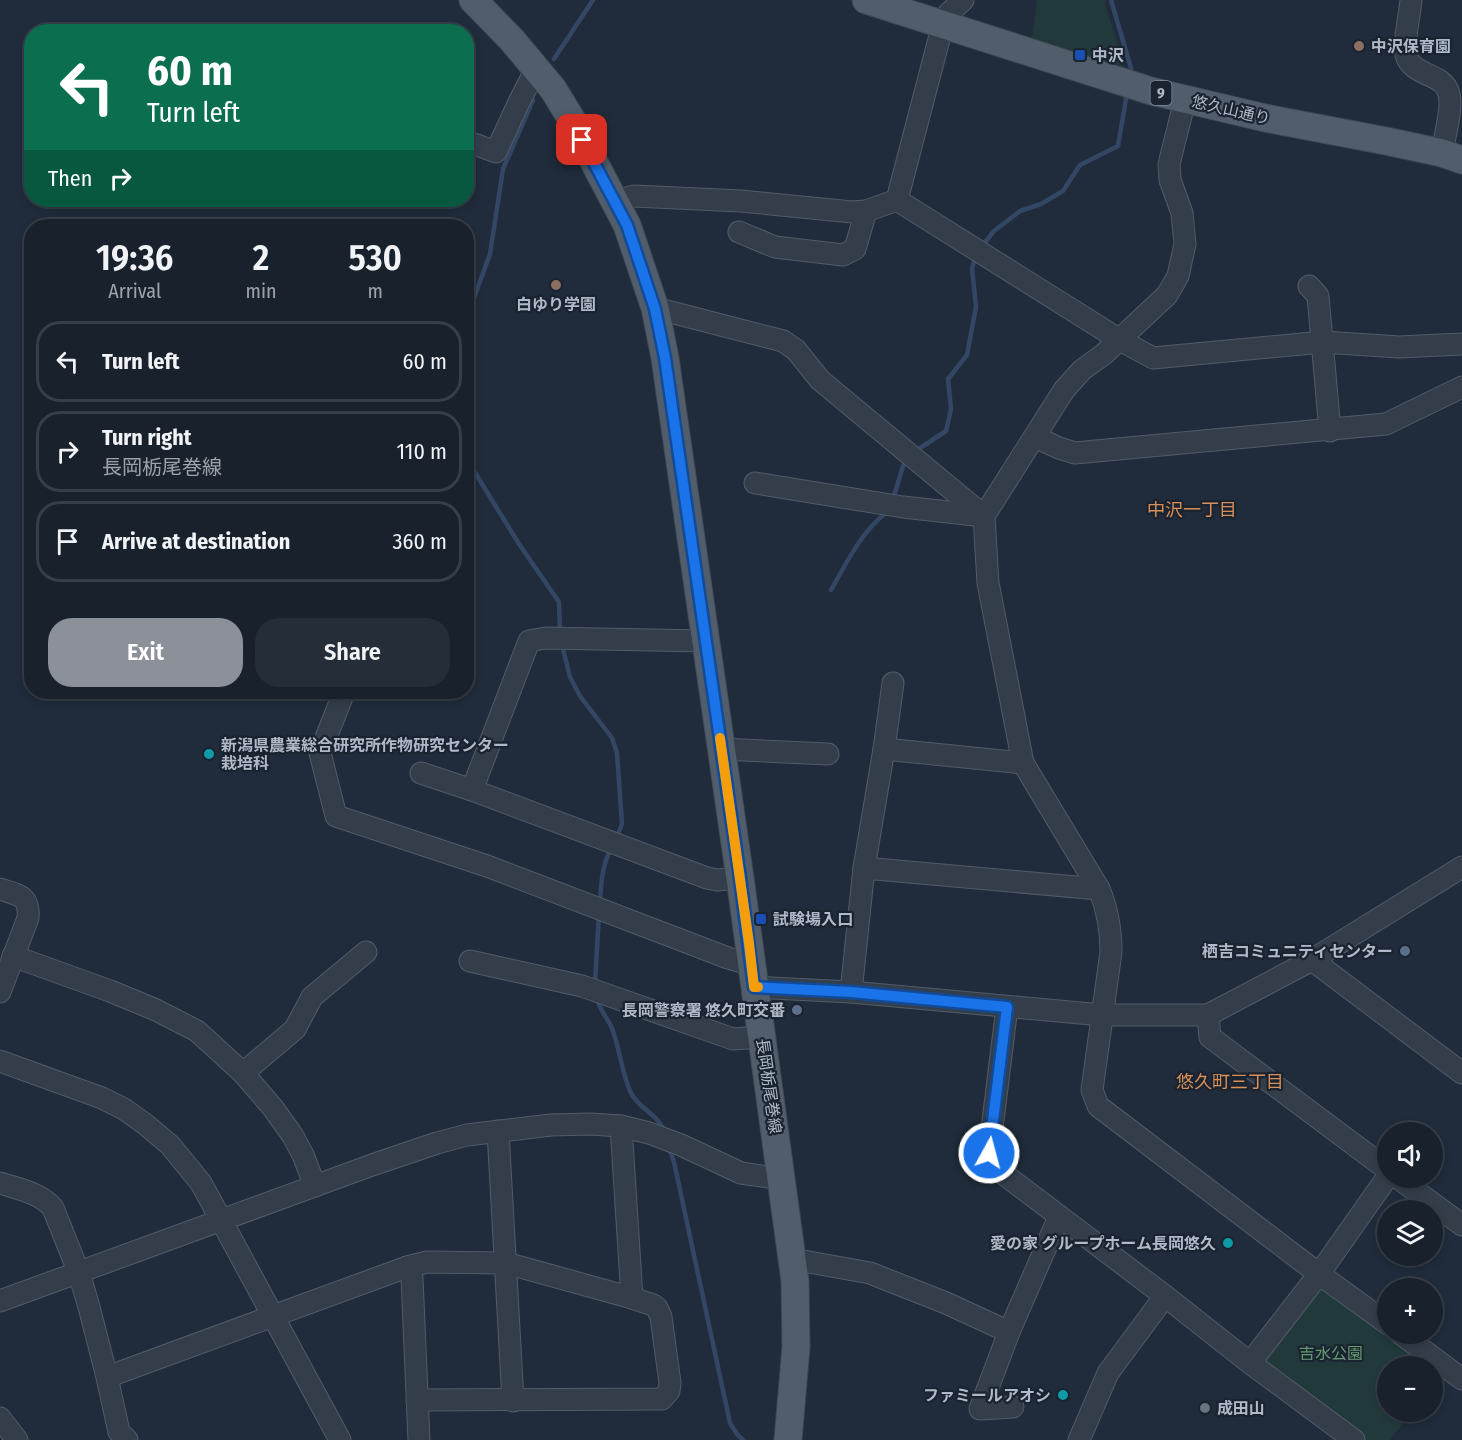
<!DOCTYPE html>
<html lang="en">
<head>
<meta charset="utf-8">
<style>
  body { margin:0; font-family:"Fira Sans Condensed","Noto Sans JP",sans-serif; background:#252e38; color:#f1f3f6; height:100vh; display:flex; flex-direction:column; font-size:22px; white-space:nowrap }
  * { box-sizing:border-box; margin:0 }
  p { font-size:20px; color:#9fa3a9 }
  .icon { flex:none; width:33px; height:33px; fill:none; stroke:currentColor; stroke-width:2; stroke-linecap:round; stroke-linejoin:round }
  .map { position:relative; flex:1; overflow:hidden }
  .side { position:absolute; left:24px; top:219px; width:450px; height:480px; display:flex; flex-direction:column; background:#18212c; border-radius:24px; box-shadow:0 3px 9px #0003,0 0 0 2px #363e48 }
  .side>* { flex:none }
  .banner { position:absolute; left:24px; top:24px; width:450px; height:183px; border-radius:24px; box-shadow:0 3px 9px #0003,0 0 0 2px #363e48; background:#0b6e4f; color:#fff; overflow:hidden }
  .fabs { position:absolute; left:1377px; top:1122px; display:grid; gap:12px }
  .fabs a { display:grid; place-items:center; width:66px; height:66px; border-radius:50%; background:#18212c; box-shadow:0 3px 9px #0003,0 0 0 2px #363e48; font-size:30px }
  .pin { position:absolute; display:grid; place-items:center; width:51px; height:51px; color:#fff; margin:-26px; border-radius:12px; box-shadow:0 3px 9px #0006 }
  .me { position:absolute; width:66px; margin:-33px; rotate:7deg; stroke-linejoin:round; filter:drop-shadow(0 0 4px #0008) }
  .turn { display:flex; align-items:center; gap:21px; height:126px; padding:0 24px; font-size:27px }
  .turn .icon { width:78px; height:78px; stroke-width:2.5 }
  .turn b { display:block; font-size:42px; line-height:51px }
  .then { display:flex; align-items:center; height:57px; padding:0 24px; background:#0003; gap:12px; font-size:22px }
  .eta { display:flex; justify-content:space-evenly; align-items:center; height:102px; text-align:center }
  .eta b { font-size:36px; font-weight:600; line-height:42px }
  .button { display:flex; gap:12px; margin-top:auto; padding:12px 24px }
  .button a { flex:1; height:69px; border-radius:24px; background:#8c9099; color:#fff; font-size:24px; font-weight:600; line-height:69px; text-align:center }
  .button a+a { background:#252e38; color:#f1f3f6 }
  ul { padding:0; list-style:none }
  li { display:flex; align-items:center; gap:18px; height:81px; margin:0 12px 9px; padding:0 12px; border:3px solid #363e48; border-radius:24px }
  li div { flex:1 }
  li b { display:block; font-size:22px }
  li em { font-style:normal }
  .map>svg:first-child { display:block }
  .green { fill:#22393c }
  .lines { fill:none; stroke-linecap:round; stroke-linejoin:round }
  .stream { stroke:#334764; stroke-width:4.5 }
  .minor-casing { stroke:#525c69; stroke-width:23 }
  .major-casing { stroke:#3e4754; stroke-width:29 }
  .minor { stroke:#343e4b; stroke-width:21 }
  .major { stroke:#525d6c; stroke-width:27 }
  .route-casing { stroke:#114b97; stroke-width:15 }
  .route { stroke:#1a73e8; stroke-width:10 }
  .slow { stroke:#f59e0b; stroke-width:10 }
  .education-dot { fill:#8d6e63; stroke:#1a2330; stroke-width:2 }
  .transit-dot { fill:#1a4fb4; stroke:#1a2330; stroke-width:2 }
  .culture-dot { fill:#0f9aa8; stroke:#1a2330; stroke-width:2 }
  .service-dot { fill:#5c6f8a; stroke:#1a2330; stroke-width:2 }
  .worship-dot { fill:#6b7280; stroke:#1a2330; stroke-width:2 }
  .labels { text-anchor:middle; dominant-baseline:central; stroke-width:4.5; stroke-linejoin:round; paint-order:stroke }
  .shield { fill:#1a2330; stroke:#828c9a; stroke-width:1.5 }
  .shield-label { font-size:15px; font-weight:bold; fill:#afb9c7 }
  .poi-label { font-size:16px; font-weight:bold; fill:#afb9c7; stroke:#1a2330; text-anchor:start }
  .street-label { font-size:16px; fill:#afb9c7; stroke:#1a2330 }
  .park-label { font-size:16px; fill:#659a71; stroke:#1a2330 }
  .neighbourhood-label { font-size:18px; fill:#d98f58; stroke:#1a2330 }
</style>
</head>
<body>
<div class="map">
<svg width="1462" height="1440" viewBox="0 0 1462 1440">
  <rect width="100%" height="100%" fill="#202c3b"/>
  <!-- green -->
  <g class="green">
    <path d="M1037 0H1106L1105 4 1125 67 1032 39Z"/>
    <path d="M1320 1282 1441 1372 1433 1384 1432 1366H1388V1412H1412L1390 1440H1365L1261 1362Z"/>
  </g>
  <g class="lines">
    <!-- stream -->
    <g class="stream">
      <path d="M1111 0 1131 68 1130 76"/>
      <path d="M554 59 593 0"/>
      <path d="M983 245 994 231 1020 211 1041 204 1063 191 1080 165 1118 146 1127 93"/>
      <path d="M466 320 490 254 503 169 533 100"/>
      <path d="M916 452 920 448 946 431 951 409 948 379 967 355 976 307 972 268 975 258"/>
      <path d="M466 458 519 544 559 602 560 634"/>
      <path d="M893 499 903 466 908 460"/>
      <path d="M831 590C847 562 861 532 887 512"/>
      <path d="M562 645 570 677 580 696 612 738 617 753 622 824 616 839"/>
      <path d="M600 902C601 884 602 865 611 849"/>
      <path d="M595 983 599 914"/>
      <path d="M597 997C598 1008 606 1016 611 1026 620 1047 621 1072 631 1093 639 1109 657 1113 664 1131"/>
      <path d="M669 1148 674 1162 730 1423 737 1434 743 1440"/>
    </g>
    <defs>
      <g id="minor">
        <path d="M1411 0C1410 13 1403 44 1406 55 1412 77 1444 72 1449 94 1453 107 1444 139 1442 153"/>
        <path d="M466 141 496 152 518 104 536 69"/>
        <path d="M897 200 1120 340 1153 358 1323 342 1399 347 1462 344"/>
        <path d="M897 200 943 24 948 14 963 0"/>
        <path d="M615 201 634 196 741 201 852 212 866 211 897 200"/>
        <path d="M739 232 775 247 843 255 855 249 866 211"/>
        <path d="M1309 286 1318 296 1330 431"/>
        <path d="M655 308 783 341 796 350 820 380 984 516 988 583 1023 763 1099 889C1108 910 1111 929 1111 952L1092 1090 1098 1106 1319 1274 1388 1324"/>
        <path d="M1035 437 1059 448 1075 453 1386 424 1462 387"/>
        <path d="M755 483 903 507 984 516 1064 390 1082 370 1104 354 1167 295 1178 276 1185 244 1182 213 1170 180 1169 164 1185 100"/>
        <path d="M344 692 320 753 336 816 487 866 728 958 752 965"/>
        <path d="M721 749 828 754"/>
        <path d="M884 749 893 683"/>
        <path d="M421 773 472 790 707 878 717 880 740 878"/>
        <path d="M472 790 529 641 545 638 706 641"/>
        <path d="M864 868 1099 889"/>
        <path d="M0 889C18 895 30 895 28 918L0 992"/>
        <path d="M13 956 110 991 156 1010 197 1031 243 1073 273 1108 293 1136 303 1155 315 1186"/>
        <path d="M1312 960 1462 1073"/>
        <path d="M470 961 582 986 733 1039 762 1037"/>
        <path d="M754 987 851 992 1102 1015H1208L1312 960 1462 867"/>
        <path d="M851 992 864 868 884 749 1023 763"/>
        <path d="M1007 1007 989 1153 997 1169 1165 1296 1250 1363 1354 1440"/>
        <path d="M1208 1015 1210 1037 1388 1170"/>
        <path d="M0 1061 102 1098 124 1109 145 1124 170 1145 201 1183 340 1440"/>
        <path d="M243 1073 295 1029 312 997 366 952"/>
        <path d="M621 1126 632 1298"/>
        <path d="M498 1131 513 1401"/>
        <path d="M1398 1178 1462 1225"/>
        <path d="M0 1183C18 1189 41 1193 53 1208L79 1273 89 1307 107 1377 119 1432 127 1440"/>
        <path d="M792 1259 870 1273 946 1303 1009 1332 1059 1217"/>
        <path d="M407 1267 412 1278 419 1440"/>
        <path d="M0 1301 372 1165 437 1143 467 1135 551 1125 590 1124 621 1126 649 1133 681 1145 741 1173 782 1179"/>
        <path d="M1009 1332 980 1409 1013 1407"/>
        <path d="M1401 1334 1462 1379"/>
        <path d="M1250 1363 1319 1274 1388 1176"/>
        <path d="M107 1377 407 1267 427 1262 506 1263 632 1298 653 1305 657 1308 661 1317 670 1383 669 1391 662 1399 417 1400"/>
        <path d="M0 1418 17 1440"/>
        <path d="M1079 1440 1108 1373 1165 1296"/>
      </g>
      <g id="major">
        <path d="M473 0 512 40 553 89 572 120 627 225 655 308 665 358 740 878 795 1281 796 1347 788 1440"/>
        <path d="M866 0 1151 91 1265 118 1386 141 1442 153 1462 160"/>
      </g>
    </defs>
    <!-- minor casing -->
    <use href="#minor" class="minor-casing"/>
    <!-- major casing -->
    <use href="#major" class="major-casing"/>
    <!-- minor -->
    <use href="#minor" class="minor"/>
    <!-- major -->
    <use href="#major" class="major"/>
  </g>
  <g class="lines">
    <defs>
      <path id="route" d="M582 140 627 225 655 309 665 358 740 878 754 987 851 992 1007 1007 989 1153"/>
    </defs>
    <!-- route casing -->
    <use href="#route" class="route-casing"/>
    <!-- route -->
    <use href="#route" class="route"/>
    <!-- slow -->
    <path class="slow" d="M720 738 749 943 754 987H758"/>
  </g>
  <!-- markers -->
  <g class="education-dot">
    <circle cx="1359" cy="46" r="6"/>
    <circle cx="556" cy="285" r="6"/>
  </g>
  <g class="transit-dot">
    <rect x="1074" y="49" width="12" height="12" rx="3"/>
    <rect x="755" y="913" width="12" height="12" rx="3"/>
  </g>
  <g class="culture-dot">
    <circle cx="209" cy="754" r="6"/>
    <circle cx="1228" cy="1243" r="6"/>
    <circle cx="1063" cy="1395" r="6"/>
  </g>
  <g class="service-dot">
    <circle cx="1405" cy="951" r="6"/>
    <circle cx="797" cy="1010" r="6"/>
  </g>
  <circle class="worship-dot" cx="1205" cy="1408" r="6"/>
  <g class="labels">
    <!-- shield labels -->
    <rect class="shield" x="1150.5" y="81" width="21" height="24" rx="4.5"/>
    <g class="shield-label">
      <text x="1161" y="93">9</text>
    </g>
    <!-- poi labels -->
    <g class="poi-label">
      <text x="1371" y="46">中沢保育園</text>
      <text x="1092" y="55">中沢</text>
      <text x="556" y="304" text-anchor="middle">白ゆり学園</text>
      <text x="221" y="745">新潟県農業総合研究所作物研究センター<tspan x="221" dy="18">栽培科</tspan></text>
      <text x="773" y="919">試験場入口</text>
      <text x="1393" y="951" text-anchor="end">栖吉コミュニティセンター</text>
      <text x="785" y="1010" text-anchor="end">長岡警察署 悠久町交番</text>
      <text x="1216" y="1243" text-anchor="end">愛の家 グループホーム長岡悠久</text>
      <text x="1051" y="1395" text-anchor="end">ファミールアオシ</text>
      <text x="1217" y="1408">成田山</text>
    </g>
    <!-- street labels -->
    <g class="street-label">
      <text transform="translate(1231 110) rotate(13)">悠久山通り</text>
      <text transform="translate(769 1086) rotate(82)">長岡栃尾巻線</text>
    </g>
    <!-- park labels -->
    <g class="park-label">
      <text x="1331" y="1353">吉水公園</text>
    </g>
    <!-- neighbourhood labels -->
    <g class="neighbourhood-label">
      <text x="1192" y="510">中沢一丁目</text>
      <text x="1230" y="1082">悠久町三丁目</text>
    </g>
  </g>
</svg>
<div class="fabs">
<a><svg class="icon" aria-label="sound" viewBox="0 0 24 24"><path d="M4 9h4l5-4v14l-5-4H4zM17 9q2 3 0 6"/></svg></a>
<a><svg class="icon" aria-label="layers" viewBox="0 0 24 24"><path d="M12 4l9 5-9 5-9-5zM3 14l9 5 9-5"/></svg></a>
<a>+</a>
<a>−</a>
</div>
<div class="pin" style="left:582px;top:140px;background:#d93025"><svg class="icon" aria-label="arrive" viewBox="0 0 24 24"><path d="M6 21V4h12l-3 4 3 4H6"/></svg></div>
<svg class="me" style="left:989px;top:1153px" viewBox="-20 -20 40 40"><circle r="17" fill="#1a73e8" stroke="#fff" stroke-width="3"/><path d="M0-11L8 9 0 5-8 9z" fill="#fff"/></svg>
<div class="banner">
<div class="turn"><svg class="icon" aria-label="left" viewBox="0 0 24 24"><path d="M17 20v-9H6M10 6l-5 5 5 5"/></svg><div><b>60 m</b>Turn left</div></div>
<div class="then">Then<svg class="icon" aria-label="right" viewBox="0 0 24 24"><path d="M7 20v-9h11M14 6l5 5-5 5"/></svg></div>
</div>
<section class="side">
<div class="eta">
<div><b>19:36</b><p>Arrival</p></div>
<div><b>2</b><p>min</p></div>
<div><b>530</b><p>m</p></div>
</div>
<ul>
<li><svg class="icon" aria-label="left" viewBox="0 0 24 24"><path d="M17 20v-9H6M10 6l-5 5 5 5"/></svg><div><b>Turn left</b></div><em>60 m</em></li>
<li><svg class="icon" aria-label="right" viewBox="0 0 24 24"><path d="M7 20v-9h11M14 6l5 5-5 5"/></svg><div><b>Turn right</b><p>長岡栃尾巻線</p></div><em>110 m</em></li>
<li><svg class="icon" aria-label="arrive" viewBox="0 0 24 24"><path d="M6 21V4h12l-3 4 3 4H6"/></svg><div><b>Arrive at destination</b></div><em>360 m</em></li>
</ul>
<div class="button"><a>Exit</a><a>Share</a></div>
</section>
</div>
</body>
</html>
